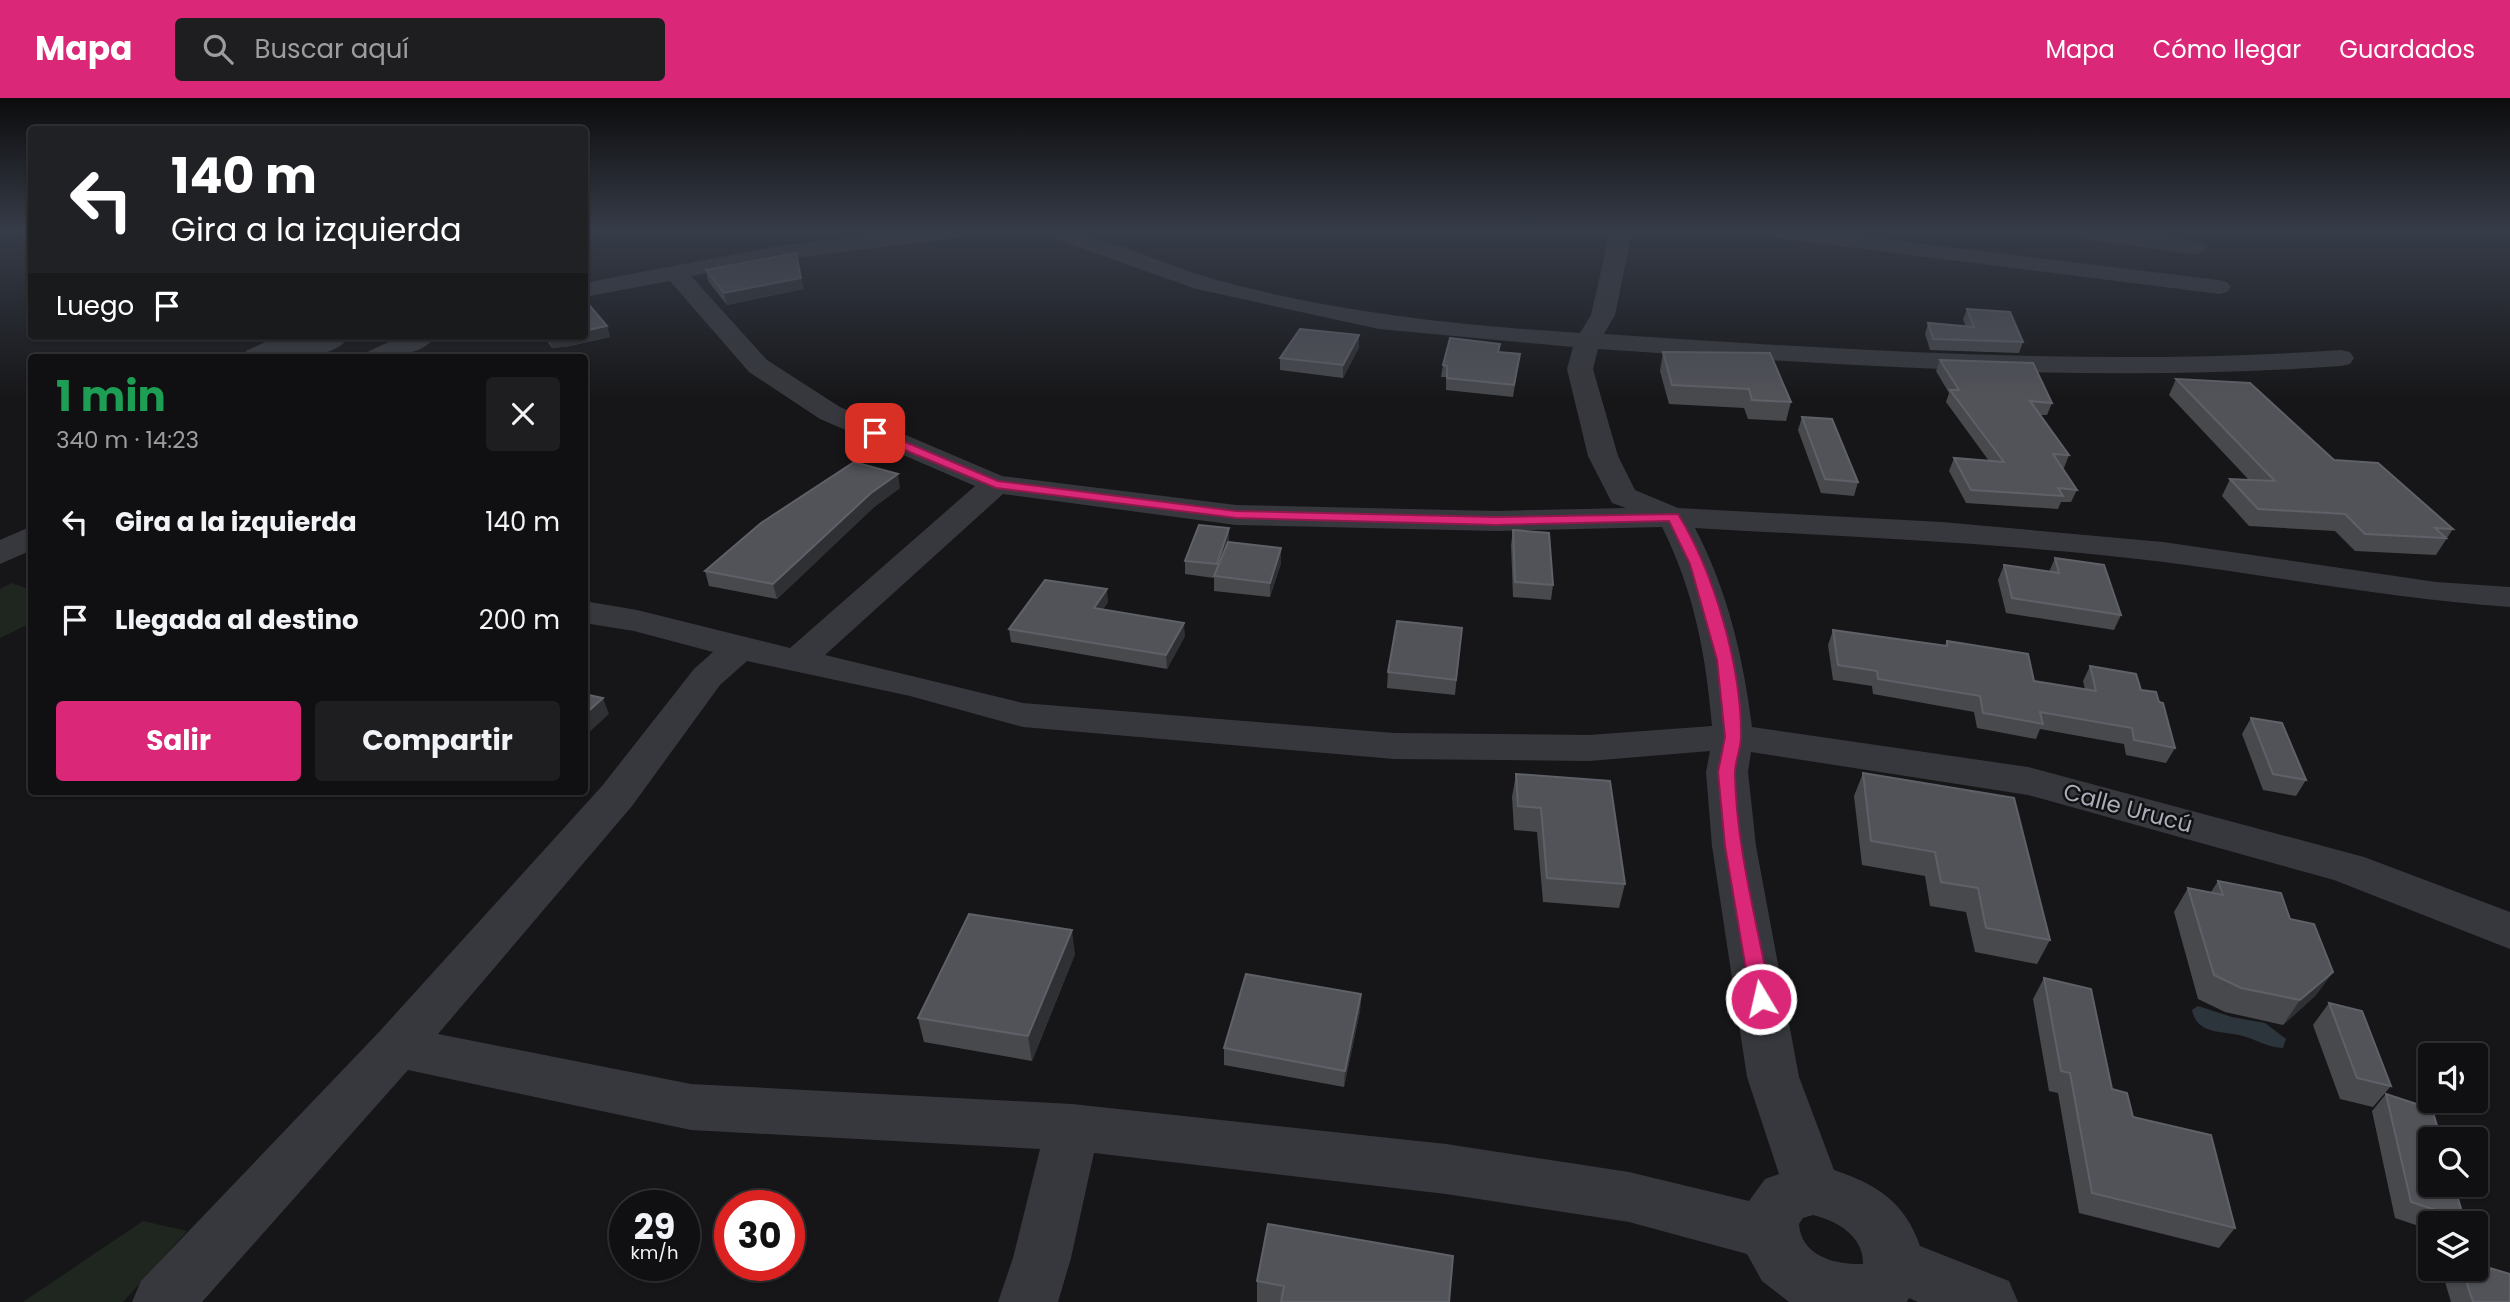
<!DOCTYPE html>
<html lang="es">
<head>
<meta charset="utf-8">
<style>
  body { margin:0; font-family:Poppins,sans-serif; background:#1e1e20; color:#f1f3f6; height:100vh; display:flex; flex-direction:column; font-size:26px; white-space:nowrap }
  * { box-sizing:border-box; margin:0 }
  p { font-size:23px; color:#9c9d9f }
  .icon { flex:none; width:38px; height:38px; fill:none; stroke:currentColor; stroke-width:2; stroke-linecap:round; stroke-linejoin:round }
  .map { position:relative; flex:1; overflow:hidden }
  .sheet { position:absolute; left:28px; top:256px; width:560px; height:441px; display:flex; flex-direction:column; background:#101012; border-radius:7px; box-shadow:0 2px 5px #0004,0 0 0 2px #303032 }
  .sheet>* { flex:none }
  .top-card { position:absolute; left:28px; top:28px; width:560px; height:214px; border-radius:7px; box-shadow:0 2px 5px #0004,0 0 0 2px #303032; background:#202124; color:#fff; overflow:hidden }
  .buttons { position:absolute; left:2418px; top:945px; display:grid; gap:14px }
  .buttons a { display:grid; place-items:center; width:70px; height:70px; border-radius:7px; background:#101012; box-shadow:0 2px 5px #0004,0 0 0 2px #303032; font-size:35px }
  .speed { position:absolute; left:609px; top:1092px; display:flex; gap:14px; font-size:35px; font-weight:700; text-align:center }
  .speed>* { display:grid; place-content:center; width:91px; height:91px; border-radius:50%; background:#101012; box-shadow:0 2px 5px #0004,0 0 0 2px #303032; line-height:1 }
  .speed small { font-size:18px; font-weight:400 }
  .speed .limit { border:10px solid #d22; background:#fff; color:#111 }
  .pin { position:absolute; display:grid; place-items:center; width:60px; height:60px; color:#fff; margin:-30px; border-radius:14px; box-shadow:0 4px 10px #0006 }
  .me { position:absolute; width:77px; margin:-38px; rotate:351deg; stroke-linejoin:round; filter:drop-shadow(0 0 5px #0008) }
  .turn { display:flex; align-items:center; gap:24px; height:147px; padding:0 28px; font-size:32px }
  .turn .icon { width:91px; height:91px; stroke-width:2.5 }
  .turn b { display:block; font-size:49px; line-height:60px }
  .then { display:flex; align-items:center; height:66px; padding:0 28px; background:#0003; gap:14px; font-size:26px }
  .round { display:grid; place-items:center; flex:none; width:74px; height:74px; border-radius:7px; background:#1e1e20 }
  .summary { display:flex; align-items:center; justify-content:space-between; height:119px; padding:0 28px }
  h1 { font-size:42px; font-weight:700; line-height:52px; color:#1e9e55 }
  .button { display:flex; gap:14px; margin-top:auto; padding:14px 28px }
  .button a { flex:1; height:80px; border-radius:7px; background:#db2777; color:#fff; font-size:28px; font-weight:700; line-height:80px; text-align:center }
  .button a+a { background:#1e1e20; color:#f1f3f6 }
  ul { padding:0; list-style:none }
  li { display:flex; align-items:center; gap:21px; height:98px; padding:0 28px }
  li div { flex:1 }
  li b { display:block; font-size:26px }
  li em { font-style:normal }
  header { display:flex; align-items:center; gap:42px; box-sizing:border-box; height:98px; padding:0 35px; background:#db2777; color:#fff }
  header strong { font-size:33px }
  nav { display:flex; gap:38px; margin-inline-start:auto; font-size:24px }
  .search { width:490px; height:63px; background:#1e1e20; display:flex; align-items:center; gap:18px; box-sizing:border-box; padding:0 24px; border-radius:7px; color:#9c9d9f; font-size:26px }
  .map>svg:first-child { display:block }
  .green { fill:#1e261f }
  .water { fill:#2c353c }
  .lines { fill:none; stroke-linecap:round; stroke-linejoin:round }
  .minor { fill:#37383d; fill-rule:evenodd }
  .wall { fill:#47494d }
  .shaded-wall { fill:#2f3033 }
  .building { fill:#525359; stroke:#5f6168; stroke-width:2 }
  .route { fill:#db2777; stroke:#8e194d; stroke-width:2 }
  .labels { text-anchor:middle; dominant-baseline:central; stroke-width:5; stroke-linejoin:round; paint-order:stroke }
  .street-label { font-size:23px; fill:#a8adb8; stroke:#111113 }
</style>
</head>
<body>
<header>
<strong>Mapa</strong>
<div class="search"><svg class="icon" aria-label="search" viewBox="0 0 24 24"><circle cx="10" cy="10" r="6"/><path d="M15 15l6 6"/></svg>Buscar aquí</div>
<nav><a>Mapa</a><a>Cómo llegar</a><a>Guardados</a></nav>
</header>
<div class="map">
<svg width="2510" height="1204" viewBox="0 0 2510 1204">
  <rect width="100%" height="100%" fill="#161618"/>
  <!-- green -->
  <g class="green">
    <path d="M12 485 31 492V525L0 540V491Z"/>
    <path d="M143 1123 187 1133 123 1204H23Z"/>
  </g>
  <!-- water -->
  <path class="water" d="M2198 908 2232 919 2265 925 2286 941 2283 950C2264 949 2255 940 2239 937 2220 933 2197 936 2192 912Z"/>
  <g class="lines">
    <!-- minor -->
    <g class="minor">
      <path d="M903 134H967L956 140 784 161 691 178 767 262 840 309 1002 378 1236 407 1497 413 1626 410 1612 405 1588 358 1567 271 1573 249 1379 231 1196 191 1050 139 1047 134C1105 134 1156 165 1210 180 1331 214 1456 227 1580 235L1591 217 1610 134H1632L1615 217 1604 236C1850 252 2095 269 2341 252L2350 254 2354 260 2350 266 2341 268C2093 286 1846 267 1598 251L1593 271 1618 358 1635 392 1678 410 1942 424 2163 444 2436 484 2510 489V509C2394 501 2280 479 2164 464 2009 445 1851 439 1695 430 1728 494 1743 558 1752 629L2028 669 2364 759 2510 814V851L2334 782 2028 697 1751 654 1748 674 1756 748 1799 979 1834 1072C1876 1086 1905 1104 1920 1148L2009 1183 2018 1204H1918L1909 1200 1907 1204H1789L1762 1183 1747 1156 1629 1124 1446 1096 1094 1055 1071 1160 1058 1204H998L1013 1160 1040 1051 691 1032 408 972 202 1204H132L141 1183 379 934 602 688 694 571 713 554 634 533 584 525V503L637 512 790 550 975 388 820 321 749 274 670 183 584 199V185L784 147ZM1003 396 1236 427 1497 433 1662 429C1694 493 1706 557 1712 628L1589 637 1394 635 1023 605 825 557ZM747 563 910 598 1023 629 1394 661 1589 663 1710 653 1706 674 1712 748 1747 979 1779 1076 1765 1081 1749 1103 1629 1074 1446 1046 1072 1006 691 986 438 936 632 708 720 587ZM1813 1117C1838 1123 1864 1139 1863 1166 1835 1167 1801 1158 1799 1126L1803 1120Z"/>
      <path d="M1765 134H1826L2219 182 2227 184 2231 189 2227 194 2219 196 1776 140Z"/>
      <path d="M2067 134C2089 133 2198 135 2208 150L2197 157 2078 140Z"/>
      <path d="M278 238H311L307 243 317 238H350C335 259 305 259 282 259L285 254 275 259H242L246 253Z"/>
      <path d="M402 238H436C421 259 388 259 365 259L369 253Z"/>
      <path d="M32 428V452L0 466V442Z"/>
    </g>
  </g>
  <!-- wall -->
  <g class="wall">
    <path d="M706 172 804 191 727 207 708 183Z"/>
    <path d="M1967 211 2023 244 2019 255 1930 252 1925 236 1928 225 1966 229 1963 221Z"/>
    <path d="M607 228 610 239 570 248 552 250 544 238H584Z"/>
    <path d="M1359 249 1343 280 1280 272V260Z"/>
    <path d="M1499 254 1520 256 1513 299 1446 292V279H1441L1443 267Z"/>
    <path d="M1663 254 1791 304 1786 323 1748 321 1744 310 1669 306 1660 273Z"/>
    <path d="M1940 262 2052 305 2047 317H2040L2069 357 2064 370 2062 369 2077 392 2071 404H2061L2058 411 1966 405 1949 373 1954 360 1989 363 1946 304 1949 295 1936 273Z"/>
    <path d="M2176 281 2334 362 2453 431 2436 457 2355 453 2335 433 2249 428 2222 398 2230 381 2249 382 2169 297Z"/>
    <path d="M1802 319 1858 384 1854 398 1821 395 1798 332Z"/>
    <path d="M900 390 874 409 777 501 709 488 705 473Z"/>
    <path d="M1513 432 1553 487 1551 502 1513 499 1511 447Z"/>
    <path d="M1229 444 1281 450V465L1270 499 1214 493V480L1185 476V463Z"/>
    <path d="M2055 460 2121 517 2114 532 2006 515 1998 482 2004 467 2049 474Z"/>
    <path d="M1108 504 1103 511 1185 538 1167 571 1011 544 1009 531Z"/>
    <path d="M1462 530 1455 597 1387 590 1388 574Z"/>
    <path d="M1833 532 1945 547 1947 543 2034 583 2085 592 2083 583 2090 568 2141 592 2175 650 2166 665 2126 657 2124 646 2040 631 2036 641 1977 630 1974 614 1873 596 1872 588 1833 582 1828 547Z"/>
    <path d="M2251 620 2306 682 2296 698 2263 692 2242 636Z"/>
    <path d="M1863 675 2050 842 2037 866 1975 854 1966 814 1930 808 1925 778 1862 767 1854 698Z"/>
    <path d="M1516 676 1625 786 1619 810 1543 804 1537 734 1514 732 1512 699Z"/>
    <path d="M2218 783 2290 821 2333 874 2315 898 2283 927 2225 914 2198 901 2174 814 2188 790 2211 794Z"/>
    <path d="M1075 856 1032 963 924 944 918 920Z"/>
    <path d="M2044 880 2112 991 2133 1019 2235 1130 2219 1150 2079 1115 2058 995 2049 993 2033 901Z"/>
    <path d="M1361 896 1360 913 1344 989 1224 967V950Z"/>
    <path d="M2329 905 2391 988 2373 1009 2340 1001 2313 927Z"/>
    <path d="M2386 996 2464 1121 2460 1125H2431V1132L2395 1120 2372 1013Z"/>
    <path d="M2449 1171H2476L2510 1204H2451L2443 1177Z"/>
    <path d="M1257 1183 1449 1204H1257Z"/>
  </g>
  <!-- shaded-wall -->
  <g class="shaded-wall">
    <path d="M796 155 804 191 727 207 724 195Z"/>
    <path d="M607 228 610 239 570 248 552 250 548 239 584 238V233Z"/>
    <path d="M1359 237V249L1343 280V267Z"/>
    <path d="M898 376 900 390 874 409 777 501 773 486 871 395Z"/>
    <path d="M1229 430V444L1217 480V466Z"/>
    <path d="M1281 450V465L1270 499V485Z"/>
    <path d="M1107 491 1108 504 1095 523 1094 510Z"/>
    <path d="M1184 525 1185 538 1167 571 1166 557Z"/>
    <path d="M603 600 609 616 584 639V617Z"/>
    <path d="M1072 832 1075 856 1032 963 1028 938Z"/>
    <path d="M2333 874 2315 898 2283 927 2300 902Z"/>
    <path d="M1361 896 1360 913 1344 989 1345 973Z"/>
  </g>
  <!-- building -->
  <g class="building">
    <path d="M796 155 801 180 724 195 706 172Z"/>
    <path d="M584 202H585L607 228 584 233Z"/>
    <path d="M1967 211 2010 214 2023 244 1933 241 1928 225 1974 229Z"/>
    <path d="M1300 231 1359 237 1343 267 1280 260Z"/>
    <path d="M1450 240 1500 246 1498 254 1520 256 1514 287 1447 280V268L1443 267Z"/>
    <path d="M1663 254 1770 255 1791 304 1752 302 1749 291 1672 287Z"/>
    <path d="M1940 262 2033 265 2052 305 2030 303 2069 357 2053 356 2077 392 2058 390 2063 398 1971 392 1954 360 2004 364 1950 292H1959Z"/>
    <path d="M2176 281 2250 285 2334 362 2378 365 2453 431 2435 430 2446 440 2365 436 2345 416 2258 411 2230 381 2275 383Z"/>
    <path d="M1802 319 1832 321 1858 384 1825 381Z"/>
    <path d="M854 364 898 376 871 395 773 486 705 473 761 425Z"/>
    <path d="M1199 427 1229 430 1217 466 1185 463Z"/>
    <path d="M1513 432 1549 435 1553 487 1515 484Z"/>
    <path d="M1228 444 1281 450 1270 485 1214 478Z"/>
    <path d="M2055 460 2104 467 2121 517 2012 500 2004 467 2059 475Z"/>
    <path d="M1045 482 1107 491 1094 510 1184 525 1166 557 1009 531Z"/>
    <path d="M1397 523 1462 530 1456 582 1388 574Z"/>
    <path d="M1833 532 1947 548V543L2028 556 2034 583 2096 593 2090 568 2136 576 2141 592 2156 594 2159 604 2163 605 2175 650 2134 642 2132 630 2040 614 2043 626 1983 615 1980 598 1878 581 1877 573 1838 567Z"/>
    <path d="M584 596 603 600 584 617Z"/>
    <path d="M2251 620 2282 625 2306 682 2273 676Z"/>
    <path d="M1863 675 2014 700 2050 842 1986 830 1978 790 1941 784 1935 754 1871 743Z"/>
    <path d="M1516 676 1610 683 1625 786 1547 780 1541 710 1518 708Z"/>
    <path d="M2218 783 2281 795 2290 821 2314 826 2333 874 2300 902 2241 890 2214 877 2188 790 2223 797Z"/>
    <path d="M969 816 1072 832 1028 938 918 920Z"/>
    <path d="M1246 876 1361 896 1345 973 1224 950Z"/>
    <path d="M2044 880 2091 891 2112 991 2127 995 2133 1019 2211 1037 2235 1130 2092 1095 2070 975 2061 973Z"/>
    <path d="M2329 905 2362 913 2391 988 2357 980Z"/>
    <path d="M2386 996 2432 1011 2441 1041H2431V1087H2454L2464 1121 2411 1104Z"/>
    <path d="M1268 1126 1453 1158 1449 1204H1281L1284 1188 1257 1183Z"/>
    <path d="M2476 1166 2510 1176V1204H2473L2462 1171H2476Z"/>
  </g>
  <!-- sky -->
  <linearGradient id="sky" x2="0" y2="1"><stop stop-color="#0c0c0d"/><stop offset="0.44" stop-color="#363c48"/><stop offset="1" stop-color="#363c48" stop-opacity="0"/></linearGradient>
  <rect width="2510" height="302" fill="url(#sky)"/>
  <!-- route -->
  <path class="route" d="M871 333H879L998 383 1236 413 1497 419 1678 416C1714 474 1742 570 1741 639 1741 651 1735 663 1735 675 1736 750 1758 827 1771 901L1768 906H1754L1751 901 1725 748 1718 674 1725 639 1717 562 1690 466 1669 423 1497 427 1236 420 996 390 871 338Z"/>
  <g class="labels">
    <!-- street labels -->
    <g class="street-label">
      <text transform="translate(2128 710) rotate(15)">Calle Urucú</text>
    </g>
  </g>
</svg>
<div class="buttons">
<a><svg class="icon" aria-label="sound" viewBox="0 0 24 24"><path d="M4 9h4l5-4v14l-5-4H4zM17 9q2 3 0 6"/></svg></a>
<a><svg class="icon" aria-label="search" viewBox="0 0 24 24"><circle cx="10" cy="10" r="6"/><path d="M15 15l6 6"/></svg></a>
<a><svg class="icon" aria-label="layers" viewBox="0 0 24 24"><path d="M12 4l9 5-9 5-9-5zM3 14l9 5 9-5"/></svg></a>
</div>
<div class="speed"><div>29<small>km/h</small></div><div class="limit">30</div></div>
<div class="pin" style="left:875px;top:335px;background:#d93025"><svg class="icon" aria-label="arrive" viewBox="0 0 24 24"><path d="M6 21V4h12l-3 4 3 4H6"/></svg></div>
<svg class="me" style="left:1761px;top:901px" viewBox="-20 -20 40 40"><circle r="17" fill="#db2777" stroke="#fff" stroke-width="3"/><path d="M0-11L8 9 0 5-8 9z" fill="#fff"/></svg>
<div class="top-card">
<div class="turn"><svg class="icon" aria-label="left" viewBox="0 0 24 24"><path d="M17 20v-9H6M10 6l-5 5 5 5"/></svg><div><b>140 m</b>Gira a la izquierda</div></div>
<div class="then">Luego<svg class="icon" aria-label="arrive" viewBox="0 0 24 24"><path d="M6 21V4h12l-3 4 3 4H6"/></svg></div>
</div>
<section class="sheet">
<div class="summary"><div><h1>1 min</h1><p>340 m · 14:23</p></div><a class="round"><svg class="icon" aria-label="close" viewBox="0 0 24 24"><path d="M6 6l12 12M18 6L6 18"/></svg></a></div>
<ul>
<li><svg class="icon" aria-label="left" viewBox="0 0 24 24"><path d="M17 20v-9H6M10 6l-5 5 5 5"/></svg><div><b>Gira a la izquierda</b></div><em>140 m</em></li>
<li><svg class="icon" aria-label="arrive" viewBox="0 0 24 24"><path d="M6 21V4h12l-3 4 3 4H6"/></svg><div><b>Llegada al destino</b></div><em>200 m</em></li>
</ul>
<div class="button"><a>Salir</a><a>Compartir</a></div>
</section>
</div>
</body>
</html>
